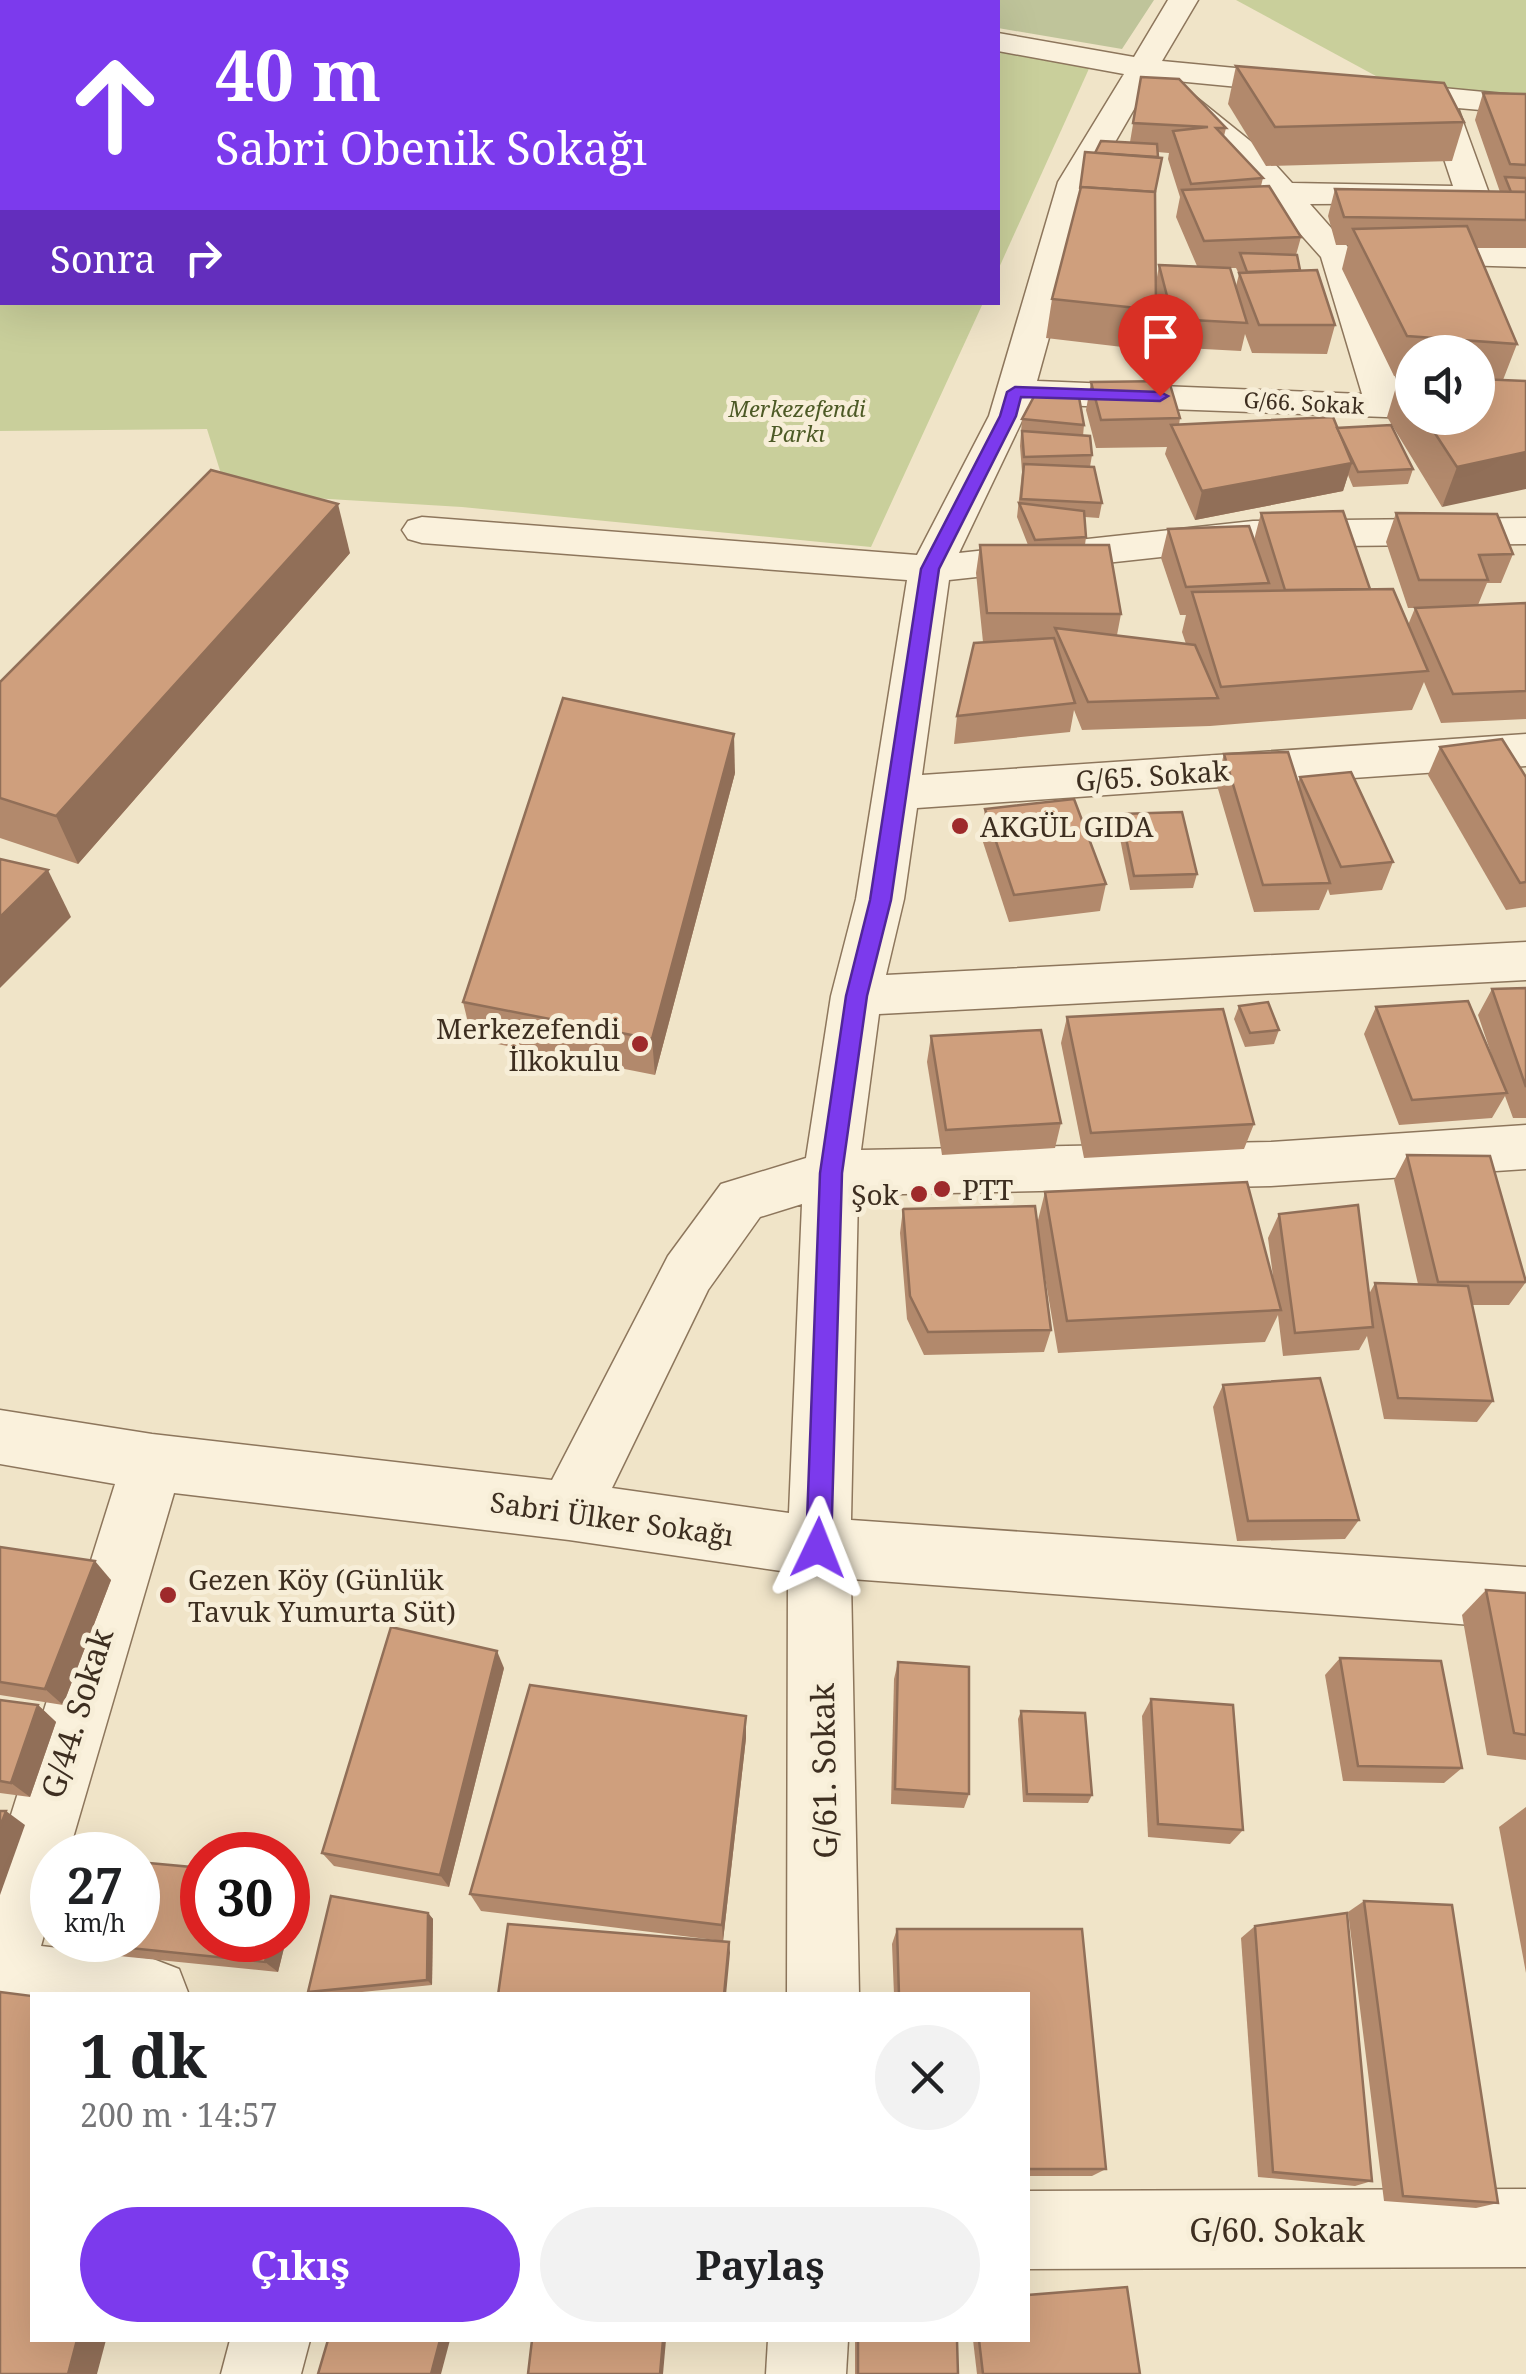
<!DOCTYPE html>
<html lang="tr">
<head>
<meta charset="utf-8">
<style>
  body { margin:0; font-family:"Noto Serif",serif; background:#f2f2f2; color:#202124; height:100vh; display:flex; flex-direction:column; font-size:38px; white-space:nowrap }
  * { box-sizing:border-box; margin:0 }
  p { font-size:32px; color:#757577 }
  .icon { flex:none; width:55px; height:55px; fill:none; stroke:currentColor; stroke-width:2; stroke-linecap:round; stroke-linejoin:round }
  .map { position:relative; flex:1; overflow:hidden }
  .sheet { position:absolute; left:30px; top:1992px; width:1000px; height:350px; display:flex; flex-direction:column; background:#fff; border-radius:0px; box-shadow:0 10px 40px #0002 }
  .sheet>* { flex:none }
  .banner { position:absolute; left:0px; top:0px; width:1000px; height:305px; box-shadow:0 10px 40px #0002; background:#7c3aed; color:#fff; overflow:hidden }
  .controls { position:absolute; left:1395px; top:335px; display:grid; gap:20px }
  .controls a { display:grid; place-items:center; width:100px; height:100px; border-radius:50%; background:#fff; box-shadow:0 10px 40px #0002; font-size:50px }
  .speed { position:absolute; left:30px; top:1832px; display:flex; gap:20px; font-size:50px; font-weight:700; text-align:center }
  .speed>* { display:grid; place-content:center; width:130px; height:130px; border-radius:50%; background:#fff; box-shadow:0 10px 40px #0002; line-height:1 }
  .speed small { font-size:25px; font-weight:400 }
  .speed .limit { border:15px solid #d22; background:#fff; color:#111 }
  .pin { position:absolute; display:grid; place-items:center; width:85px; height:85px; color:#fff; margin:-102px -42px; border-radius:50% 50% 50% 0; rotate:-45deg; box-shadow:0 0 10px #0007 }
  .pin .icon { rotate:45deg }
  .me { position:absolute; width:110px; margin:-55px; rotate:2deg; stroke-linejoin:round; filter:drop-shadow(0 0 8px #0008) }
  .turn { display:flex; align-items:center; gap:35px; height:210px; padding:0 50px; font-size:45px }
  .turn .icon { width:130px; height:130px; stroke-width:2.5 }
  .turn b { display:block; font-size:70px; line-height:85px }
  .then { display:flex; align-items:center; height:95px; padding:0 50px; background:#0003; gap:20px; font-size:38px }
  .round { display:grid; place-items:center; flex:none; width:105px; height:105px; border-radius:52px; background:#f2f2f2 }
  .summary { display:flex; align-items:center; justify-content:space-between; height:170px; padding:0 50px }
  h1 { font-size:60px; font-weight:700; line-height:75px }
  .button { display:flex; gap:20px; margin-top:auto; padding:20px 50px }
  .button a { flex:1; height:115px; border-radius:60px; background:#7c3aed; color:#fff; font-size:40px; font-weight:700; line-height:115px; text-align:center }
  .button a+a { background:#f2f2f2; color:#202124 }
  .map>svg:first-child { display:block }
  .green { fill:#c9cf9b }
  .cemetery { fill:#bfc49a }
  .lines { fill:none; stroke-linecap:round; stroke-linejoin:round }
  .minor-casing { stroke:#8d765c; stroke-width:3 }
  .minor { fill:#faf1dc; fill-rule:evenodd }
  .wall { fill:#b2896c; fill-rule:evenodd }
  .shaded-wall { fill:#916f58 }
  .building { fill:#cf9f7d; stroke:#916f58; stroke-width:2.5 }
  .route { fill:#7c3aed; stroke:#51269a; stroke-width:2.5 }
  .poi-dot { fill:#9e2a2b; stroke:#f7eed8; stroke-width:4 }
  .labels { text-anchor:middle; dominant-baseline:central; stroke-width:10; stroke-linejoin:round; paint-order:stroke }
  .far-street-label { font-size:22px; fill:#3d2e20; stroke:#f7eed8 }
  .far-park-label { font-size:22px; font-style:italic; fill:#4d5a26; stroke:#f7eed8 }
  .street-label { font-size:28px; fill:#3d2e20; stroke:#f7eed8 }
  .poi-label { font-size:28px; fill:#3d2e20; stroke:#f7eed8; text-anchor:start }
  .near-street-label { font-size:32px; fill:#3d2e20; stroke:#f7eed8 }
</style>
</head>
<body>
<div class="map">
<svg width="1526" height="2374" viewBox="0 0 1526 2374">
  <rect width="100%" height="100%" fill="#f0e4c8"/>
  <!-- green -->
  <g class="green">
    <path d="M0 0 742 2H2V302L983 303 871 547 462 507 227 493 207 429 0 431Z"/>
    <path d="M1236 0H1526V94L1398 88Z"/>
    <path d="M998 46 1092 62 998 270Z"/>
  </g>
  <!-- cemetery -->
  <path class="cemetery" d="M841 0H1154L1122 49 998 28V2Z"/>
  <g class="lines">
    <defs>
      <g id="minor">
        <path d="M769 0H809L811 2H771Z"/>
        <path d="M1168 0H1198L1162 61 1526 96V114L1458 108 1490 196 1485 203 1310 204 1355 255 1401 395 1412 396V418H1416H1412L1030 404 959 553 1253 521 1526 518V544L1253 547 949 580 922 775 1526 734V766L917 808 904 899 886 975 1526 942V980L879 1014 861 1150 1271 1142 1526 1125V1169L1271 1186 858 1195 851 1520 1526 1567V1629L851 1579 859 1995H787L788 1572 569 1540 174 1493 68 1855H52V1907L41 1946 153 1959 179 1969 189 1995H32V2018L0 2014V1850L115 1484 0 1464V1410L152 1434 552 1480 668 1256 721 1184 806 1158 831 996 856 899 907 580 422 543 408 539 402 530 408 521 422 517 917 555 989 416 1058 182 1124 74 998 51V33L1134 57ZM1152 78 1166 80 1155 82 1150 89 1155 96 1240 166 1266 200 1272 202 1321 257 1362 394 1037 381 1092 182ZM1166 80 1426 105 1453 186 1292 183 1264 152 1177 82ZM802 1204 789 1513 612 1488 708 1290 760 1217Z"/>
        <path d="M1404 246 1526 247V267L1392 263 1387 256 1392 249Z"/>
        <path d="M1526 2189V2267L1028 2269V2191Z"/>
        <path d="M230 2340H310L301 2374H221Z"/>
        <path d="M768 2340H848L846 2374H766Z"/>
      </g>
    </defs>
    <!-- minor casing -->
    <use href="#minor" class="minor-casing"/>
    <!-- minor -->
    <use href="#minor" class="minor"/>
  </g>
  <!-- wall -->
  <g class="wall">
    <path d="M1236 66 1464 122 1452 161 1266 166 1228 104Z"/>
    <path d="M1141 77 1226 128 1224 136 1263 178 1261 186 1301 237 1296 255 1300 270 1335 325 1327 354 1252 353 1245 334 1241 351 1167 347 1156 302V310L1148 350 1046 338 1052 299 1079 194 1095 153 1130 142ZM1157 152 1169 153 1168 159 1180 197 1176 217 1197 266 1159 265 1156 283 1155 193ZM1230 268H1236L1239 274 1236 286Z"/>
    <path d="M1483 93 1526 94V248H1476L1517 344 1503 380 1442 507 1387 417 1399 377H1406L1394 376 1342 269 1348 245H1336L1328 216 1335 189 1500 192 1475 120ZM1412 352H1478V418H1412Z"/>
    <path d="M1091 382 1180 418 1179 425 1337 428 1413 469 1408 484 1353 487 1348 475 1343 491 1195 520 1165 454 1167 447 1096 448 1086 410Z"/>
    <path d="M1022 419 1084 425 1083 436 1092 455 1090 467 1102 503 1099 518 1085 517 1086 537 1085 545 1121 614 1117 635 1186 644 1182 632 1186 615H1180L1161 558 1168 529 1254 540 1261 513 1370 589 1408 625 1415 608H1408L1386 542 1396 513 1513 554 1501 583H1487L1478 605 1526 603V719L1441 723 1424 682 1412 710 1210 726 1082 730 1074 710 1070 732 954 744 957 716 983 642 976 573 980 545H1028L1017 517 1022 472 1020 446Z"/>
    <path d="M350 553 78 864 0 838V682Z"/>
    <path d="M1440 747 1526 777V907L1506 910 1428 775Z"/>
    <path d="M1224 754 1298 783 1300 777 1393 862 1382 890 1330 895 1328 889 1319 910 1254 912 1216 782Z"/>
    <path d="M735 773 655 1075 472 1039 463 1002Z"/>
    <path d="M985 809 1106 884 1100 911 1009 922 981 836Z"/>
    <path d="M1121 814 1197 874 1193 888 1130 890 1118 828Z"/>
    <path d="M1526 988V1118H1513L1505 1096 1492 1118 1399 1125 1364 1034 1376 1007 1492 1056 1478 1015 1492 989Z"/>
    <path d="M1239 1006 1279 1030 1274 1044 1245 1047 1234 1019Z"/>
    <path d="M1067 1017 1254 1124 1244 1149 1084 1158 1061 1043Z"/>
    <path d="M931 1036 1061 1123 1055 1148 942 1155 927 1062Z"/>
    <path d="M1407 1155 1526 1282 1509 1305H1472L1493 1401 1477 1422 1384 1419 1367 1336 1359 1350 1283 1356 1278 1315 1265 1342 1058 1353 1040 1248 1051 1330 1044 1352 924 1355 907 1319 900 1233 903 1209 1037 1224 1045 1192 1274 1284 1268 1238 1279 1214 1369 1294 1375 1283 1418 1284 1394 1180Z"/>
    <path d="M1223 1385 1359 1520 1345 1539 1237 1541 1213 1407Z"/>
    <path d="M0 1547 111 1580 63 1705 0 1695Z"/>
    <path d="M1486 1590 1526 1593V1760L1487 1755 1462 1615Z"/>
    <path d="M1340 1658 1462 1768 1444 1783 1343 1781 1325 1675Z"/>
    <path d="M898 1662 969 1794 964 1808 891 1804 894 1679Z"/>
    <path d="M504 1668 449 1887 334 1866 322 1853Z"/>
    <path d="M1151 1699 1243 1830 1230 1844 1148 1837 1142 1716Z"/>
    <path d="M0 1700 38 1705 56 1722 30 1797 0 1793Z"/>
    <path d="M1021 1711 1092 1795 1088 1803 1023 1802 1018 1719Z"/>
    <path d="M746 1716V1738L723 1941 481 1911 470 1894Z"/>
    <path d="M1526 1807V1973L1499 1827Z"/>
    <path d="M1364 1901 1498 2203 1476 2208 1384 2201 1348 1912Z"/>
    <path d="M428 1913 433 1919 432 1985 332 1995H312L308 1992Z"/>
    <path d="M1255 1926 1372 2181 1355 2186 1258 2177 1241 1938Z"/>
    <path d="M897 1929H1082L1106 2169 1092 2176H1028V1995H894L892 1944Z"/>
    <path d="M286 1940 278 1972 99 1954 81 1943Z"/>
    <path d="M855 2340H957L958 2374H855Z"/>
    <path d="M973 2340H1028L1140 2374H977Z"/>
  </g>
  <!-- shaded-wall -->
  <g class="shaded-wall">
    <path d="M1526 452V489L1442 507 1457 467Z"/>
    <path d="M1352 463 1343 491 1195 520 1202 491Z"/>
    <path d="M338 504 350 553 78 864 56 816Z"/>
    <path d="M734 734 735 773 655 1075 652 1039Z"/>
    <path d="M48 870 71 917 0 988V917Z"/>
    <path d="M95 1561 111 1580 63 1705 45 1689Z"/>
    <path d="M497 1651 504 1668 449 1887 440 1875Z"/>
    <path d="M38 1705 56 1722 30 1797 11 1783Z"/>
    <path d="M746 1716V1738L723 1941 722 1925Z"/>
    <path d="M6 1811 25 1825 0 1895V1827Z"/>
    <path d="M288 1878 298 1889 288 1934Z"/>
    <path d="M428 1913 433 1919 432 1985 427 1980Z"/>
    <path d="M270 1940H286L278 1972 265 1962Z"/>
    <path d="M729 1942 730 1953 726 1995H724Z"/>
    <path d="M77 2340H106L97 2374H68Z"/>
    <path d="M440 2340H450L441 2374H431Z"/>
    <path d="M663 2340H666L663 2374H660Z"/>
  </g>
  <!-- building -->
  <g class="building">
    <path d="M548 0H639L638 2H549Z"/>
    <path d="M1236 66 1444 83 1464 122 1275 127Z"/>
    <path d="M1141 77 1179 79 1226 128H1216L1263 178 1191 184 1173 131 1208 127 1133 123Z"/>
    <path d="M1483 93 1526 94V165L1510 164Z"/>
    <path d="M1101 141 1157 144 1158 157 1095 153Z"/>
    <path d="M1085 152 1162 158 1155 192 1081 187 1080 189Z"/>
    <path d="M1505 177 1526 178V192H1511Z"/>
    <path d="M1269 186 1301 237 1204 241 1182 190Z"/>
    <path d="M1081 187 1155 192 1156 310 1052 299Z"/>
    <path d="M1335 189 1526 192V220L1344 217Z"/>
    <path d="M1467 226 1517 344 1407 336 1353 229Z"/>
    <path d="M1240 253 1297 255 1300 270 1247 272Z"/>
    <path d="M1159 265 1230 268 1247 323 1173 319Z"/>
    <path d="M1317 270 1335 325H1259L1239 273Z"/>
    <path d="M1399 377H1412V397Z"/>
    <path d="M1478 379 1526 381V452L1457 467 1425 418H1478Z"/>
    <path d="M1169 381 1180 418 1101 420 1091 382Z"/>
    <path d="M1038 389 1078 392 1084 425 1022 419Z"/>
    <path d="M1333 417 1352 463 1202 491 1171 425Z"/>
    <path d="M1391 425 1413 469 1358 472 1337 428Z"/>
    <path d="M1022 431 1090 436 1092 455 1024 457Z"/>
    <path d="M1024 464 1094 467 1102 503 1021 499Z"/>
    <path d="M211 470 338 504 56 816 0 798V682Z"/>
    <path d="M1019 503 1084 511 1086 537 1035 540Z"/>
    <path d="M1343 511 1370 589 1285 590 1261 513Z"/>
    <path d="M1396 513 1497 514 1513 554 1479 555 1488 580H1419Z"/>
    <path d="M1249 526 1269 583 1186 587 1168 529Z"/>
    <path d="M980 545H1109L1121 614 987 613Z"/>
    <path d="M1393 589 1428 671 1221 687 1192 592Z"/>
    <path d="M1526 603V691L1453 694 1415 608Z"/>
    <path d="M1055 628 1195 645 1218 698 1088 702Z"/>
    <path d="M1054 638 1075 703 957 716 974 643Z"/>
    <path d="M563 698 734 734 652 1039 463 1002Z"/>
    <path d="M1502 739 1526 777V882L1520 883 1440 747Z"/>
    <path d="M1288 752 1330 883 1263 885 1224 754Z"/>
    <path d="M1351 772 1393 862 1341 867 1300 777Z"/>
    <path d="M1074 799 1106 884 1014 895 985 809Z"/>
    <path d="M1182 812 1197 874 1134 876 1121 814Z"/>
    <path d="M0 859 48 870 0 917Z"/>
    <path d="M1526 988V1087L1492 989Z"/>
    <path d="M1468 1001 1507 1093 1412 1100 1376 1007Z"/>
    <path d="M1268 1002 1279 1030 1250 1033 1239 1006Z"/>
    <path d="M1223 1009 1254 1124 1091 1133 1067 1017Z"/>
    <path d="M1041 1030 1061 1123 946 1130 931 1036Z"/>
    <path d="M1407 1155 1490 1156 1526 1282H1438Z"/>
    <path d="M1247 1182 1281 1310 1067 1321 1045 1192Z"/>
    <path d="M1358 1205 1373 1327 1295 1333 1279 1214Z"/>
    <path d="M1035 1206 1051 1330 928 1332 910 1296 903 1209Z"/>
    <path d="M1375 1283 1468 1286 1493 1401 1398 1398Z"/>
    <path d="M1320 1378 1359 1520 1248 1521 1223 1385Z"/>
    <path d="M0 1547 95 1561 45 1689 0 1682Z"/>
    <path d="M1486 1590 1526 1593V1735L1514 1733Z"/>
    <path d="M391 1627 497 1651 440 1875 322 1853Z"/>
    <path d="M1340 1658 1441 1661 1462 1768 1358 1766Z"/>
    <path d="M898 1662 969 1667V1794L895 1789Z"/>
    <path d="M530 1685 746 1716 722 1925 470 1894Z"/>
    <path d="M1151 1699 1233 1705 1243 1830 1158 1824Z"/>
    <path d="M0 1700 38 1705 11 1783 0 1781Z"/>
    <path d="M1021 1711 1085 1713 1092 1795 1027 1794Z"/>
    <path d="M0 1811H6L0 1827Z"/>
    <path d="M138 1862 202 1868V1940H270L265 1962 81 1943 82 1940H138Z"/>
    <path d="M331 1896 428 1913 427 1980 308 1992Z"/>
    <path d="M1364 1901 1452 1905 1498 2203 1403 2196Z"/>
    <path d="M1347 1913 1372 2181 1273 2172 1255 1926Z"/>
    <path d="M508 1924 729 1942 724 1995H498Z"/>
    <path d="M897 1929H1082L1106 2169H1028V1995H899Z"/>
    <path d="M0 1992 32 1996V2340H77L68 2374H0Z"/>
    <path d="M1127 2287 1140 2374H983L979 2340H1028V2295Z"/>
    <path d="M328 2340H440L431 2374H318Z"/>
    <path d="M532 2340H663L660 2374H528Z"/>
    <path d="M858 2340H957L958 2374H858Z"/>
  </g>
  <!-- route -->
  <path class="route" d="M1015 387 1160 392 1168 396 1160 401 1021 397 1016 416 939 569 891 900 867 996 842 1173 831 1548 828 1556 818 1560 809 1556 806 1548 820 1173 846 996 870 900 921 569 1000 416 1007 392Z"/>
  <!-- markers -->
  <g class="poi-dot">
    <circle cx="960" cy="826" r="10"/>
    <circle cx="640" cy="1044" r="10"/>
    <circle cx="942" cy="1189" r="10"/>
    <circle cx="919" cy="1194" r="10"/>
    <circle cx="168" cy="1595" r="10"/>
  </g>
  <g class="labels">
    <!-- far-street labels -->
    <g class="far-street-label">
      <text transform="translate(1304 402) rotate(3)">G/66. Sokak</text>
    </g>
    <!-- far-park labels -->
    <g class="far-park-label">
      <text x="797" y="408">Merkezefendi<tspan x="797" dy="25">Parkı</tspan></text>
    </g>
    <!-- street labels -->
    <g class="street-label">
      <text transform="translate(1152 775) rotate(-4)">G/65. Sokak</text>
      <text transform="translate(612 1518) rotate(8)">Sabri Ülker Sokağı</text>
    </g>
    <!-- poi labels -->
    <g class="poi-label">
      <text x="980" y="826">AKGÜL GIDA</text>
      <text x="620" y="1028" text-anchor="end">Merkezefendi<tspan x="620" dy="32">İlkokulu</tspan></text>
      <text x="962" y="1189">PTT</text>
      <text x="899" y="1194" text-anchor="end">Şok</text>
      <text x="188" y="1579">Gezen Köy (Günlük<tspan x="188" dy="32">Tavuk Yumurta Süt)</tspan></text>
    </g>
    <!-- near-street labels -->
    <g class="near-street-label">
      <text transform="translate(76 1713) rotate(-73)">G/44. Sokak</text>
      <text transform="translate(823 1771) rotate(-91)">G/61. Sokak</text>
      <text x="1277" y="2229">G/60. Sokak</text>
    </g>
  </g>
</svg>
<div class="controls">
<a><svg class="icon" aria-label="sound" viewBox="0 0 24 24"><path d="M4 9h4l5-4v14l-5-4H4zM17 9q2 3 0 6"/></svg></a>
</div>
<div class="speed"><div>27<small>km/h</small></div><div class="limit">30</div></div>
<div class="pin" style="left:1160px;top:396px;background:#d93025"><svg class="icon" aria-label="arrive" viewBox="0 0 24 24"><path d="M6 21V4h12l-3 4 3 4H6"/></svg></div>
<svg class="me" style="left:818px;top:1548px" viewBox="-20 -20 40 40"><path d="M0-17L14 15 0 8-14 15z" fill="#7c3aed" stroke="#fff" stroke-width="4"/></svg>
<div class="banner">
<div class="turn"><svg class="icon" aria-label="ahead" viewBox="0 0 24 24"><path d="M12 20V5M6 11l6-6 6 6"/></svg><div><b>40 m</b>Sabri Obenik Sokağı</div></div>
<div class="then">Sonra<svg class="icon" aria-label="right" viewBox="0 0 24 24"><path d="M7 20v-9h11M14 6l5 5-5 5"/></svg></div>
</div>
<section class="sheet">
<div class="summary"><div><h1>1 dk</h1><p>200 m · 14:57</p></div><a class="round"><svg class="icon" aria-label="close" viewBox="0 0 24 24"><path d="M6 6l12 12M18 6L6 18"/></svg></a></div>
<div class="button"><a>Çıkış</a><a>Paylaş</a></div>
</section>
</div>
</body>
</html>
